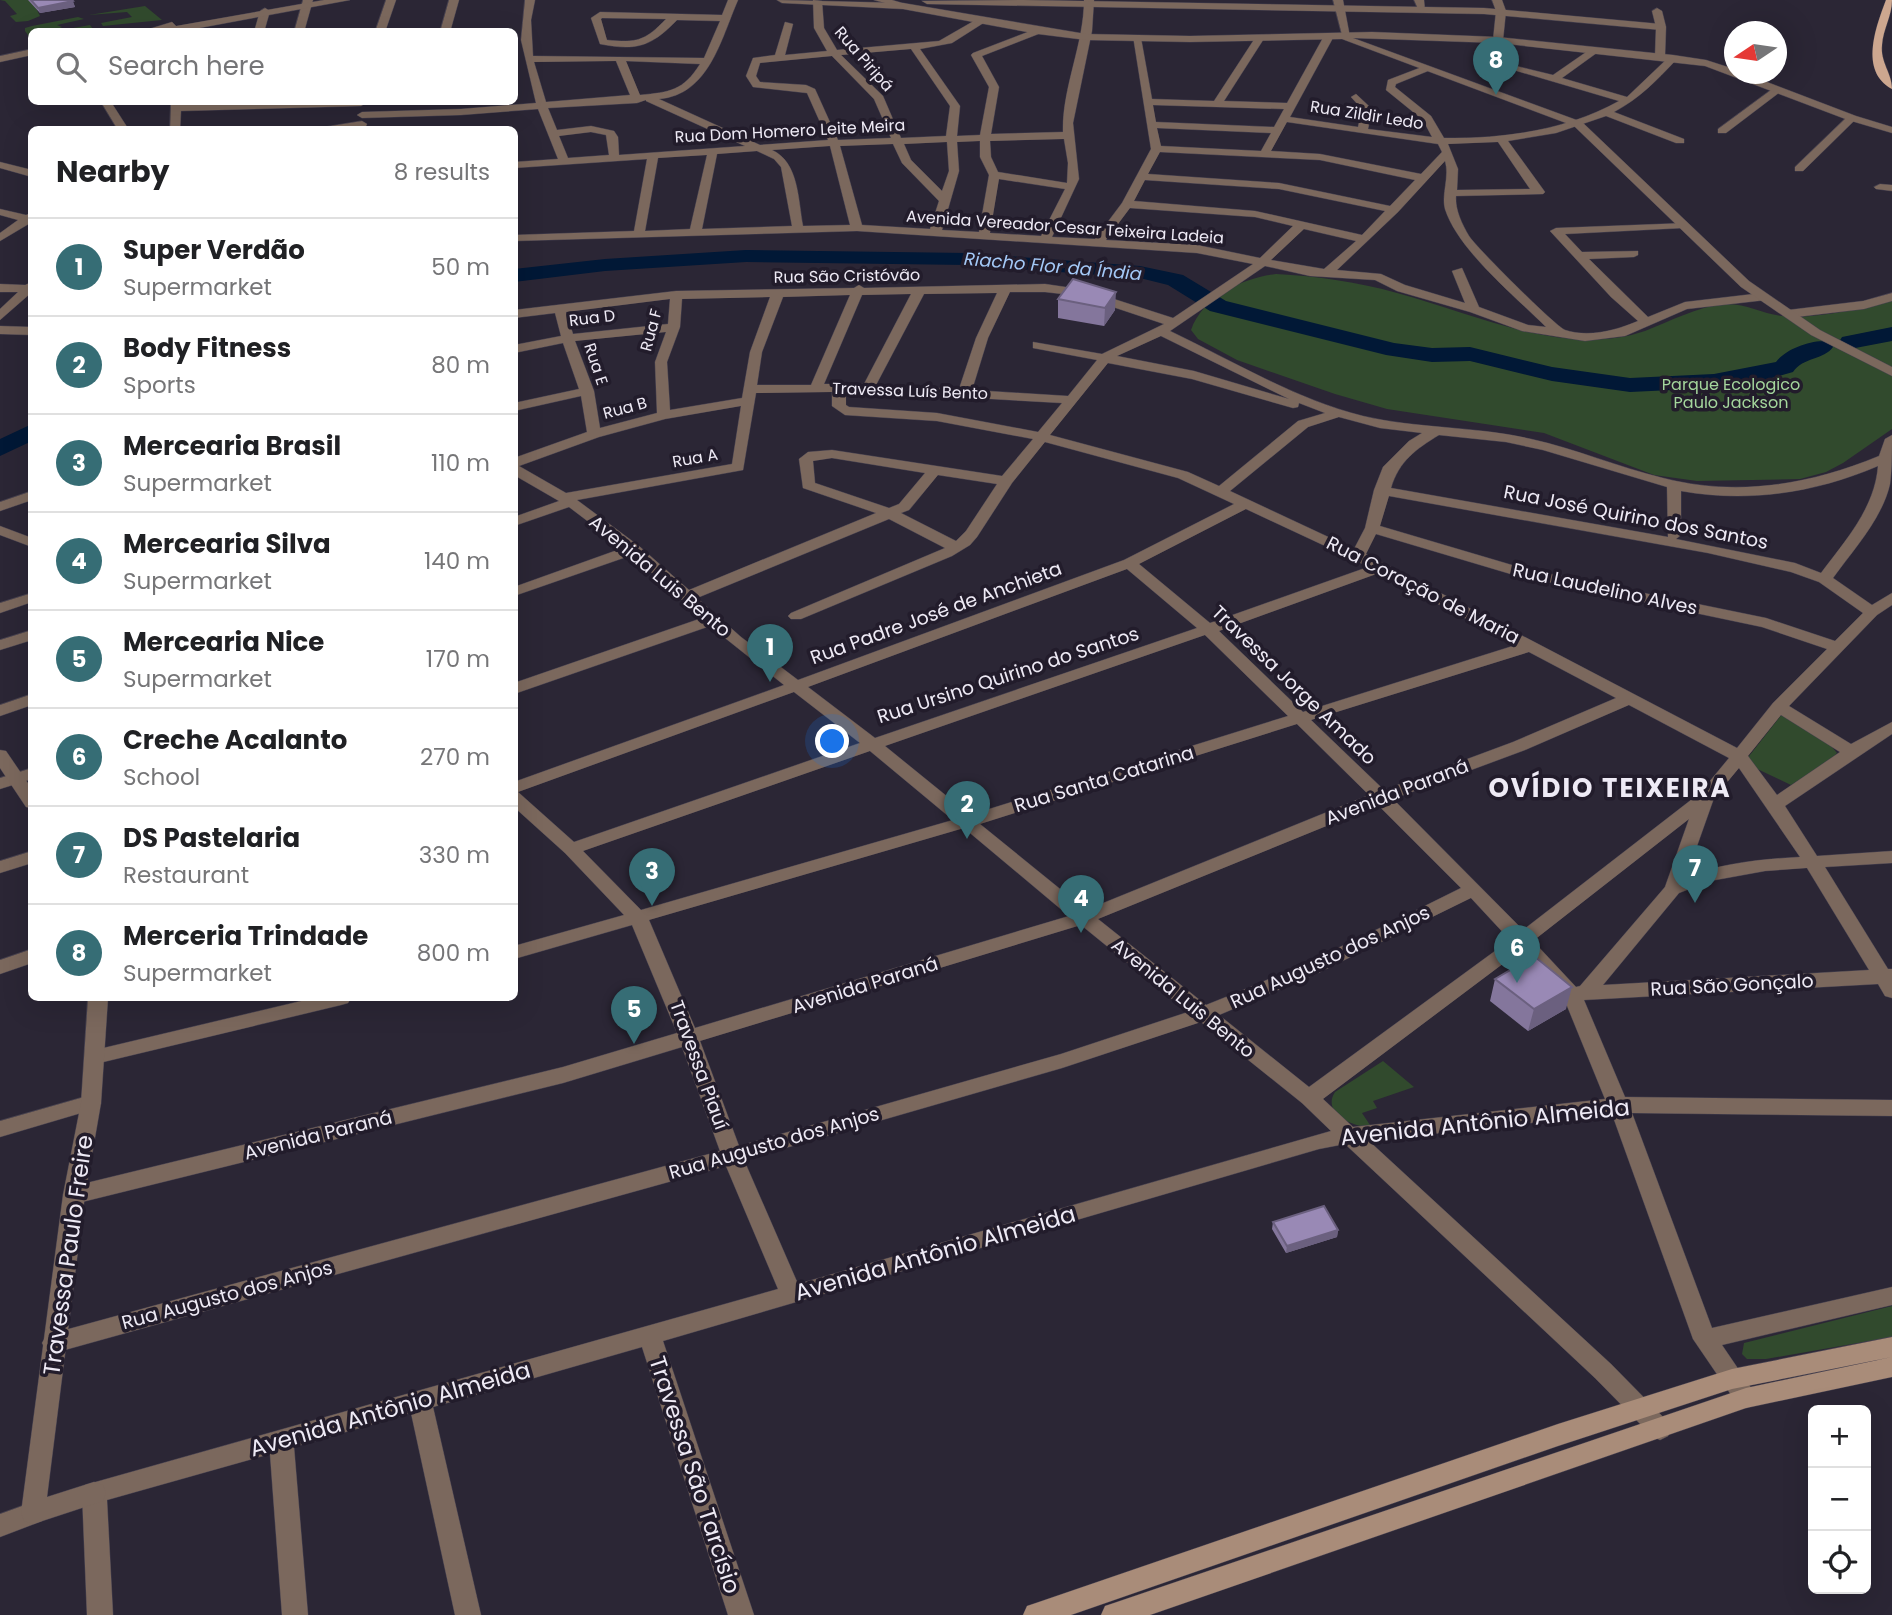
<!DOCTYPE html>
<html lang="en">
<head>
<meta charset="utf-8">
<style>
	:root { --surface:#fff; --page:#f2f2f2; --text:#202124; --muted:#757577; --line:#e0e0e0; --accent:#366d75 }
	body { margin:0; font-family:Poppins,sans-serif; background:var(--page); color:var(--text) }
	.controls { position:absolute; right:21px; bottom:21px; display:grid; overflow:hidden; border-radius:10px; box-shadow:0 7px 28px #0002 }
	.controls button { width:63px; height:63px; display:grid; place-items:center; padding:0; border:0; border-bottom:2px solid var(--line); background:var(--surface); color:var(--text); font:35px sans-serif }
	.compass { position:absolute; left:1724px; top:21px; width:63px; height:63px; border-radius:50%; background:var(--surface); box-shadow:0 7px 28px #0002; rotate:257deg }
	.you { position:absolute; left:833px; top:742px; width:24px; height:24px; margin:-18px; border:5px solid #fff; border-radius:50%; background:#1a73e8; box-shadow:0 0 0 10px #1a73e833 }
	.badge { display:grid; place-items:center; width:46px; height:46px; border-radius:50%; background:var(--accent); color:#fff; font-size:23px; font-weight:700 }
	.pin { position:absolute; translate:-50% -58px; filter:drop-shadow(0 2px 4px #0008) }
	.pin::after { content:''; position:absolute; top:37px; width:24px; height:21px; background:inherit; clip-path:polygon(0 0,100% 0,50% 100%) }
	.list { margin:0; padding:0; list-style:none }
	h2 { display:flex; justify-content:space-between; align-items:center; height:91px; margin:0; padding:0 28px; font-size:30px }
	h2 small { font-size:23px; font-weight:400; color:var(--muted) }
	.list li { display:grid; grid-template-columns:46px 1fr auto; gap:21px; align-items:center; box-sizing:border-box; height:98px; padding:0 28px; border-top:2px solid var(--line) }
	.list b { display:block; font-size:26px; white-space:nowrap }
	.list p { margin:0; font-size:23px; white-space:nowrap; color:var(--muted) }
	.list em { font-size:23px; font-style:normal; color:var(--muted) }
	.icon { flex:none; width:38px; height:38px; fill:none; stroke:currentColor; stroke-width:2; stroke-linecap:round; stroke-linejoin:round }
	.map { position:relative; flex:none; width:1892px; height:1615px; overflow:hidden }
	.search { position:absolute; background:var(--surface); box-shadow:0 7px 28px #0002; left:28px; top:28px; width:490px; height:77px; display:flex; align-items:center; gap:18px; box-sizing:border-box; padding:0 24px; border-radius:10px; color:var(--muted); font-size:26px }
	.panel { position:absolute; background:var(--surface); box-shadow:0 7px 28px #0002; left:28px; top:126px; width:490px; height:875px; border-radius:10px }
	.map>svg:first-child { display:block }
	.green { fill:#314a2d }
	.lines { fill:none; stroke-linecap:round; stroke-linejoin:round }
	.river { fill:#011836; fill-rule:evenodd }
	.minor-casing { stroke:#464150; stroke-width:1 }
	.tertiary-casing { stroke:#464150; stroke-width:1 }
	.secondary-casing { stroke:#464150; stroke-width:1 }
	.primary-casing { stroke:#464150; stroke-width:1 }
	.minor { fill:#7b685d; fill-rule:evenodd }
	.tertiary { fill:#7b685d; fill-rule:evenodd }
	.secondary { fill:#a98c79; fill-rule:evenodd }
	.primary { fill:#cda78f; fill-rule:evenodd }
	.wall { fill:#84769c }
	.shaded-wall { fill:#6b607f }
	.building { fill:#9989b5; stroke:#6b607f; stroke-width:2 }
	.labels { text-anchor:middle; dominant-baseline:central; stroke-width:7; stroke-linejoin:round; paint-order:stroke }
	.far-street-label { font-size:16px; fill:#eeeaf5; stroke:#221c2b }
	.far-park-label { font-size:16px; fill:#a4d69c; stroke:#221c2b }
	.far-water-label { font-size:18px; font-style:italic; fill:#a4c9f7; stroke:#221c2b }
	.street-label { font-size:19px; fill:#eeeaf5; stroke:#221c2b }
	.near-street-label { font-size:23px; fill:#eeeaf5; stroke:#221c2b }
	.district-label { font-size:26px; font-weight:bold; letter-spacing:2px; fill:#eeeaf5; stroke:#221c2b }
</style>
</head>
<body>
<div class="map">
<svg width="1892" height="1615" viewBox="0 0 1892 1615">
	<rect width="100%" height="100%" fill="#2b2635"/>
	<path class="green" d="M0,0h32l8,16 -12,5 -12,1 -6,-6 7,-2 -12,-13z
		M145,6l17,14 -59,6 -2,-3 31,-6 -5,-5 -38,3z
		M78,17l6,2 -27,6 5,2 -2,1 2,2 28,-5 3,4 -14,3h-47l-1,7 -6,-8v-3l7,-2z
		M1276,274c41,2 82,8 121,19 52,14 104,36 158,44 30,4 61,4 90,-6 26,-10 51,-24 80,-27 20,-1 38,10 57,12 37,3 74,-7 110,-16v129l-49,34 -17,9 -26,7 -103,2 -43,-6 -110,-42 -157,-24 -52,-15 -98,-34 -39,-21 -7,-9c12,-34 52,-52 85,-56z
		M1783,713l43,27 11,13 -7,8 -39,24 -40,-19 -5,-6z
		M1383,1061l31,26 -41,14 4,7 -15,5 10,15c-18,-1 -51,-14 -37,-36z
		M1892,1306v31l-126,22h-19l-5,-5 2,-11z"/>
	<g class="lines">
		<path class="river" d="M746,250l222,3 172,13 43,9 43,26 168,42 38,5 38,-1 82,20 78,11 84,-4 62,-12c9,-13 38,-24 54,-20l3,5c-9,13 -30,10 -40,25l-32,9 -47,7 -84,4 -78,-11 -82,-20 -38,1 -46,-7 -176,-44 -42,-26 -28,-7 -172,-13 -222,-3 -141,9 -91,11v-13l91,-10z
			M1892,327v14l-42,8 -8,-2 -3,-5 3,-5z
			M32,424v17l-32,15v-17z"/>
		<defs>
			<path id="minor" d="M303,0h10l-9,32h-10z
				M386,0h10l-11,32h-10z
				M449,0h10l-9,32h-10z
				M525,0h10l-4,20 2,36 171,2 16,-37 -43,-1c-26,27 -41,31 -77,24l-9,-26 9,-6 122,3 6,-15h10c-17,39 -29,95 -79,99l101,46 68,-5 -21,-47 -54,-6 -7,-11 7,-18 22,-3 10,-33 8,2 -8,31 42,-4 -13,-23 -1,-28 9,1 2,27 13,22 102,-9 40,-23h6v4l-33,21 -32,6 40,57 -3,30 23,-1 9,-48 -18,-32 2,-2 65,-25 5,3 -2,2 -59,23 17,31 -8,47 72,-2c-1,-45 21,-87 21,-132h10l-2,31 -19,92 6,56 -27,58 43,2 27,-36 29,-54 -18,-113 8,2 11,61 62,2 43,-66h6l2,2 -41,64 63,2 37,-67 8,-2 2,2 -44,81 68,10 4,-18 -11,-12 5,-3 16,15 -4,20 64,8 -9,-17 -37,-30 2,-10 34,-13h6v4l-32,13 -1,3 36,29 13,22c60,1 123,-8 175,-37l-119,-35v-4l53,13 39,-27h6v4l-36,26 65,19 43,-41h6v4c-20,21 -36,38 -62,52l70,27v4h-8l-70,-27 -50,17 -48,8 37,51 -2,2 -87,2c-1,14 6,28 13,40 7,11 87,91 96,94 24,8 52,0 73,-9l-27,-24 -61,-66 6,-3 131,-5v4l-4,1 -118,6 17,18 56,-1v4l-4,2 -45,2 59,58 37,-15 77,-9 6,4 -2,3 -79,9 -62,27 -40,5 -63,-10 -52,-19 -73,-21 -22,-11 -65,-4 -45,-10 -95,65c63,30 125,68 193,85 55,13 113,10 168,23 45,10 87,28 132,39 74,19 146,7 216,-22l6,-17 7,-4c0,16 0,34 -2,49 -8,35 -37,66 -57,94l39,27 20,-12v12l-15,10 -88,91 62,38 41,-22v12l-107,72 32,50 75,-5v12l-67,4 63,102h4v29l-7,-2 -7,-12 -294,16 41,97 267,3v16l-260,-3 80,215 180,-41v18l-170,40 36,53 -4,7 -8,3 -8,-3 -45,-66 -81,-225 -243,27 242,223 57,58 4,7 -4,7 -8,4 -8,-4 -57,-58 -250,-234 -26,5 -656,192 91,274h-26l-86,-268 -209,60 48,208h-26l-44,-202 -117,34 14,168h-26l-12,-161 -163,46 6,115h-26l-5,-122 3,-8 693,-196 -52,-123 -672,187 -8,-3 -4,-7 4,-7 8,-3 666,-182 -38,-104 -119,36 -489,121 -8,-3 -3,-6 3,-6 8,-3 489,-119 114,-34 -45,-108 -118,34v-13l110,-31 -59,-62 -51,-46v-25l270,-97 -74,-59 -196,68v-11l188,-65 -70,-63 -118,41v-9l109,-39 -54,-41 -55,19v-9l45,-16 -45,-26v-17l73,-26 -6,-36 -67,15v-8l65,-14 -16,-46 -49,10v-8l47,-9 -6,-23 -41,5v-8l162,-19 178,-3 5,-3 5,3 181,-4 41,6 87,28 80,-54 -56,-11 -340,-22 -343,10v-6l120,-4 13,-72 -133,9v-6l44,-3 -20,-50 -77,6 -99,3 -5,-3 5,-3 99,-3 75,-6 -15,-63zM601,19l1,-1 64,1c-21,22 -29,24 -59,21zM911,49l39,57 -4,30 -45,2 -18,-42 -42,-41zM832,56l42,43 17,39 -53,2 -23,-51 -9,-4 -46,-3 -4,-6 4,-13zM616,61l14,34 -84,7 -12,-40zM626,61l74,3c-17,27 -30,28 -60,31zM646,100v1l99,45 -126,9 -1,-18 -4,-6 -23,-5 -34,4 -9,-22 89,-5zM1153,105l131,4 -10,18 -118,-5zM1287,122l151,22 4,8 -21,22 -101,-20 -49,-3zM1157,128l114,5 -10,18 -100,-5zM591,132l15,3 3,20 -41,3 -9,-22zM1064,139l4,24 -1,20 -69,-11 -7,-15 -1,-16zM980,141v16l9,18 -10,57 -37,-2 17,-59 -2,-29zM947,142l2,29 -7,20 -31,-31 -7,-16zM1498,142l32,47 -73,1 1,-21 -10,-25zM893,144l9,19 37,38 -9,28 -68,-4 -22,-79zM830,146l20,79 -47,1c-5,-26 -4,-64 -31,-76zM757,151l17,8 7,8 11,59 -90,3 15,-75zM1160,152l160,8 95,20 -25,26 -111,-23 -131,-9zM707,155l-17,74 -45,2 13,-73zM1445,161c5,16 -4,33 0,48 13,41 70,87 101,118l-18,-2 -49,-18 -17,-39 -10,3 13,32 -60,-18 -24,-11 -44,-4 61,-58zM999,179l66,10 -24,47 -51,-3zM1145,180l134,9 106,22 -23,24 -107,-24 -121,-10zM1130,208l125,9 38,9 -33,32 -63,-13 -91,-5zM1304,229l52,12 -32,28 -53,-9zM1010,292h35l35,4 84,28 -62,30 -69,-12v6l64,12 -29,36 -96,-6 16,-52zM997,293l-21,45 -17,51 -83,-4 48,-91zM911,294l-47,90h-40l38,-89zM850,295l-39,90h-54l5,-33 21,-55zM770,297l-20,55 -8,46 -72,12 -3,-48 13,-35 2,-28zM670,299l-2,25 -95,10 -7,-22zM666,332l-11,30 2,51 -57,15 -6,-37 -19,-50zM1161,336l128,63 -95,-28 -77,-15zM1108,363l84,16 101,29 5,-1 1,-4 26,10 -27,8 -79,65 -31,-14 -138,-37zM832,392v14l13,9 92,6 96,18 -31,37 -170,-26 -24,2 -9,7 4,29 73,25 -187,77 -50,-44 -62,-46 166,-30 13,-77zM846,392h22l194,11 -24,29 -101,-19 -88,-6 -3,-2zM741,406l-9,58 -166,29 -47,-27 80,-29 66,-18zM1339,417l41,11 42,5 -13,8 -26,26 -9,23 -9,38 -11,21 -124,-58 78,-64zM1439,435l67,7 37,8 124,37 1,50 -277,-49c8,-27 25,-39 48,-53zM1045,442l133,36 56,26 -110,56 -326,120 -57,-43 -44,-39 192,-79 56,29 -154,65 -3,3 3,3h10l151,-63 18,-11 7,-8 35,-54zM832,458l93,15 -26,31 -10,4 -74,-25 -2,-22zM1878,466c-3,42 -33,75 -57,107l-26,-10 -119,-24 5,-4v-44c67,12 134,2 197,-25zM938,475l59,9 -31,47 -10,10 -55,-28 8,-3zM1389,496l319,57 83,19 28,10 44,31 -28,28 -69,-23 -244,-50 -142,-42zM1246,509l107,50 15,8 -158,56 -71,-59zM1376,534l138,41 248,52 65,22 -54,54 -36,45 -371,-194zM1127,569l70,59 -322,110 -67,-51zM1379,573l137,72 -213,67 -84,-81zM1205,635l83,81 -318,99 -85,-69zM1529,652l87,46 -103,44 -129,48 -73,-70zM794,692l66,51 -286,99 -56,-50zM1629,705l100,53 -29,35 -177,137 -130,-131 132,-49zM1781,715l59,37 -63,43 -29,-39zM1297,724l72,71 -283,115 -106,-86zM870,751l83,69 -312,90 -58,-59zM1739,768l61,89c-38,2 -78,6 -114,20l28,-79zM1378,805l83,83c-84,42 -168,83 -255,117l-108,-86zM1689,819l-24,68 -85,99 -4,1 -43,-46zM964,828l105,88 -374,112 -46,-108zM1807,868l62,102 -266,15 76,-92 31,-12 55,-10zM1471,898l39,42 -201,147 -90,-72 97,-41zM1081,925l107,87 -127,42 -322,92 -39,-105zM1520,951l43,45 42,103 -252,28 -30,-28zM1201,1022l101,81 29,28 -533,153 -54,-124 318,-92z
				M874,0h18l24,7 -5,3z
				M1333,0h10l7,37 -8,-2z
				M1414,0h10l1,11h-6z
				M1492,0h10l4,11 -3,29 -5,3 -5,-3 3,-29z
				M265,8l5,3 -6,21h-10l6,-21z
				M1657,8l5,3 4,16 -1,29 -5,3 -5,-3 1,-29 -4,-16z
				M1775,87l9,2 -58,44h-8v-4z
				M101,102h10l18,28h-11z
				M171,102h10v3l122,-3 63,1 -5,3 -180,5 -1,19h-10z
				M1848,116l9,2 -54,53h-8v-4z
				M362,121l5,3 -1,2 -60,4z
				M0,162l32,8v7l-32,-9z
				M1880,184l12,1v6l-16,-2 -2,-2z
				M0,209l26,6 6,-2v9l-32,19v-8l18,-13 -18,-5z
				M32,282v10l-32,28v-11l18,-17h-18v-8l25,1z
				M1892,293v8l-28,8 -76,9 -6,-4 6,-4 75,-9z
				M0,326l32,1v8l-32,-1z
				M32,491v9l-32,11v-9z
				M0,526l32,12v9l-32,-12z
				M32,593v9l-32,11v-10z
				M32,630v10l-32,10v-10z
				M32,694v11l-32,11v-11z
				M32,768v11l-32,10v-11z
				M32,851v12l-32,10v-12z
				M32,949v14l-32,11v-14z
				M314,998h37l-3,5 -7,2 -246,59 -7,-2 -3,-5 3,-5 7,-2z
				M91,1095l7,3 3,5 -3,5 -98,29v-16z
				M33,1502l9,3 3,8 -3,8 -42,16v-23z"/>
			<path id="tertiary" d="M324,0h26l-172,32h-39l33,-10 4,4z
				M777,0l126,3 183,31 104,2 182,-4 126,5 175,18 33,5 28,9v5h12l110,42 36,11v6l-44,-13 -143,-54 -207,-23 -145,-5 229,84 167,159 71,49 72,37v9l-81,-41 -70,-48 -167,-161 -232,-87 -152,3 -104,-2 -48,-6 -135,-25 -121,-6z
				M1024,0l460,8 177,16 5,3 -5,3 -177,-16 -557,-10 -5,-3z
				M32,49v6l-32,7v-6z
				M0,750l6,1 26,38v19l-6,-1 -26,-39z
				M88,998h20l-7,105 -16,92 -38,302 47,-15 9,3 3,8 -3,8 -70,23 -9,-3 -3,-8 42,-318 18,-92z"/>
			<path id="secondary" d="M1892,1337v20l-160,32 -174,57 -487,169h-48l4,-9 9,-3 522,-179 174,-55z
				M1892,1357v20l-146,31 -596,207h-49l4,-9 9,-3 632,-215z"/>
			<path id="primary" d="M1886,0h6c0,16 -9,29 -10,45 -2,17 10,28 10,44 -33,-18 -16,-62 -6,-89z"/>
		</defs>
		<use href="#minor" class="minor-casing"/>
		<use href="#tertiary" class="tertiary-casing"/>
		<use href="#secondary" class="secondary-casing"/>
		<use href="#primary" class="primary-casing"/>
		<use href="#minor" class="minor"/>
		<use href="#tertiary" class="tertiary"/>
		<use href="#secondary" class="secondary"/>
		<use href="#primary" class="primary"/>
	</g>
	<path class="wall" d="M28,0h44l3,7 -35,6z
		M1073,279l42,31 -11,16 -46,-8v-19z
		M1495,979l71,30 -38,22 -38,-30z
		M1273,1222l65,8 -1,7 -51,16 -14,-24z"/>
	<path class="shaded-wall" d="M73,1l2,6 -35,6 -2,-5z
		M1116,292l-1,18 -11,16 1,-18z
		M1572,987l-6,22 -38,22 6,-22z
		M1338,1230l-1,7 -51,16 1,-7z"/>
	<path class="building" d="M31,0h41l1,1 -35,7z
		M1073,279l43,13 -11,16 -47,-9z
		M1534,956l38,31 -38,22 -39,-30z
		M1324,1206l14,24 -51,16 -14,-24z"/>
	<g class="labels">
		<g class="far-street-label">
			<text transform="translate(864 59) rotate(49)">Rua Piripá</text>
			<text transform="translate(1367 115) rotate(9)">Rua Zildir Ledo</text>
			<text transform="translate(790 131) rotate(-3)">Rua Dom Homero Leite Meira</text>
			<text transform="translate(1065 227) rotate(4)">Avenida Vereador Cesar Teixeira Ladeia</text>
			<text transform="translate(847 276) rotate(-1)">Rua São Cristóvão</text>
			<text transform="translate(592 318) rotate(-7)">Rua D</text>
			<text transform="translate(651 330) rotate(-75)">Rua F</text>
			<text transform="translate(596 364) rotate(72)">Rua E</text>
			<text transform="translate(910 391) rotate(2)">Travessa Luís Bento</text>
			<text transform="translate(625 408) rotate(-15)">Rua B</text>
			<text transform="translate(695 458) rotate(-10)">Rua A</text>
		</g>
		<g class="far-park-label">
			<text x="1731" y="384">Parque Ecologico<tspan x="1731" dy="18">Paulo Jackson</tspan></text>
		</g>
		<g class="far-water-label">
			<text transform="translate(1053 266) rotate(5)">Riacho Flor da Índia</text>
		</g>
		<g class="street-label">
			<text transform="translate(1636 517) rotate(11)">Rua José Quirino dos Santos</text>
			<text transform="translate(660 576) rotate(40)">Avenida Luis Bento</text>
			<text transform="translate(1605 589) rotate(12)">Rua Laudelino Alves</text>
			<text transform="translate(1423 590) rotate(27)">Rua Coração de Maria</text>
			<text transform="translate(936 613) rotate(-20)">Rua Padre José de Anchieta</text>
			<text transform="translate(1008 675) rotate(-18)">Rua Ursino Quirino do Santos</text>
			<text transform="translate(1294 685) rotate(44)">Travessa Jorge Amado</text>
			<text transform="translate(1104 779) rotate(-17)">Rua Santa Catarina</text>
			<text transform="translate(1397 792) rotate(-21)">Avenida Paraná</text>
			<text transform="translate(1330 957) rotate(-25)">Rua Augusto dos Anjos</text>
			<text transform="translate(865 985) rotate(-17)">Avenida Paraná</text>
			<text transform="translate(1732 985) rotate(-3)">Rua São Gonçalo</text>
			<text transform="translate(1183 998) rotate(39)">Avenida Luis Bento</text>
			<text transform="translate(699 1065) rotate(70)">Travessa Piauí</text>
			<text transform="translate(318 1135) rotate(-14)">Avenida Paraná</text>
			<text transform="translate(774 1143) rotate(-16)">Rua Augusto dos Anjos</text>
			<text transform="translate(227 1295) rotate(-15)">Rua Augusto dos Anjos</text>
		</g>
		<g class="near-street-label">
			<text transform="translate(1485 1122) rotate(-6)">Avenida Antônio Almeida</text>
			<text transform="translate(935 1253) rotate(-16)">Avenida Antônio Almeida</text>
			<text transform="translate(68 1255) rotate(-82)">Travessa Paulo Freire</text>
			<text transform="translate(390 1409) rotate(-16)">Avenida Antônio Almeida</text>
			<text transform="translate(695 1475) rotate(72)">Travessa São Tarcísio</text>
		</g>
		<g class="district-label">
			<text x="1610" y="788">OVÍDIO TEIXEIRA</text>
		</g>
	</g>
</svg>
<div class="controls">
<button>+</button>
<button>−</button>
<button><svg class="icon" aria-label="locate" viewBox="0 0 24 24"><circle cx="12" cy="12" r="6"/><path d="M12 2v4M12 18v4M2 12h4M18 12h4"/></svg></button>
</div>
<svg class="compass" viewBox="-18 -18 36 36"><path d="M0-13l5 13h-10z" fill="#e53935"/><path d="M0 13l5-13h-10z" fill="#757577"/></svg>
<div class="you"></div>
<div class="pin badge" style="left:770px;top:682px">1</div>
<div class="pin badge" style="left:967px;top:839px">2</div>
<div class="pin badge" style="left:652px;top:906px">3</div>
<div class="pin badge" style="left:1081px;top:933px">4</div>
<div class="pin badge" style="left:634px;top:1044px">5</div>
<div class="pin badge" style="left:1517px;top:983px">6</div>
<div class="pin badge" style="left:1695px;top:903px">7</div>
<div class="pin badge" style="left:1496px;top:95px">8</div>
<div class="search"><svg class="icon" aria-label="search" viewBox="0 0 24 24"><circle cx="10" cy="10" r="6"/><path d="M15 15l6 6"/></svg>Search here</div>
<section class="panel">
<h2>Nearby<small>8 results</small></h2>
<ul class="list">
<li><span class="badge">1</span><div><b>Super Verdão</b><p>Supermarket</p></div><em>50 m</em></li>
<li><span class="badge">2</span><div><b>Body Fitness</b><p>Sports</p></div><em>80 m</em></li>
<li><span class="badge">3</span><div><b>Mercearia Brasil</b><p>Supermarket</p></div><em>110 m</em></li>
<li><span class="badge">4</span><div><b>Mercearia Silva</b><p>Supermarket</p></div><em>140 m</em></li>
<li><span class="badge">5</span><div><b>Mercearia Nice</b><p>Supermarket</p></div><em>170 m</em></li>
<li><span class="badge">6</span><div><b>Creche Acalanto</b><p>School</p></div><em>270 m</em></li>
<li><span class="badge">7</span><div><b>DS Pastelaria</b><p>Restaurant</p></div><em>330 m</em></li>
<li><span class="badge">8</span><div><b>Merceria Trindade</b><p>Supermarket</p></div><em>800 m</em></li>
</ul>
</section>
</div>
</body>
</html>
